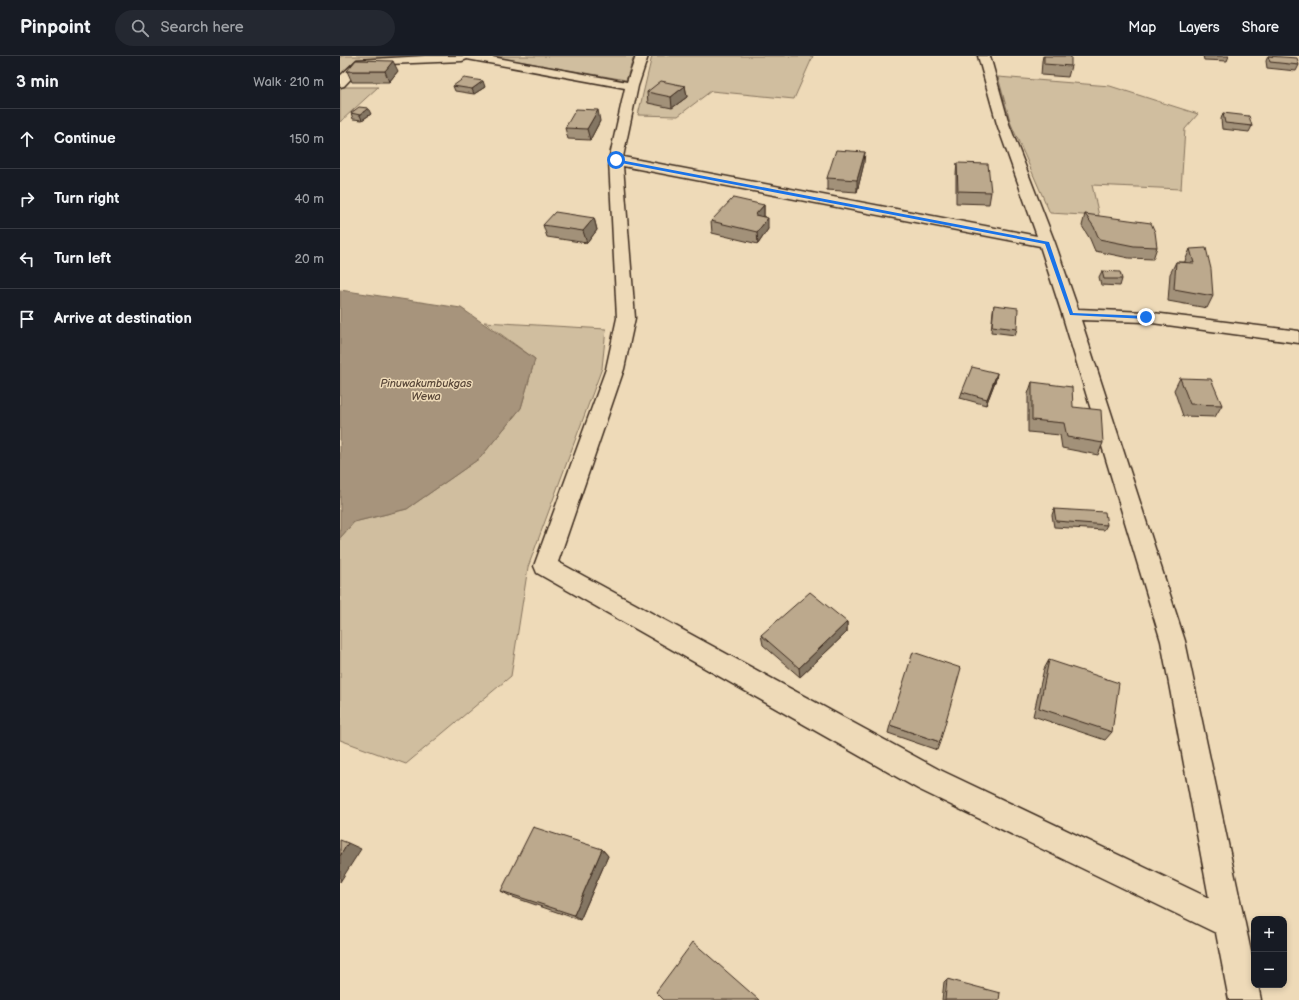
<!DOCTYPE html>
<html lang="en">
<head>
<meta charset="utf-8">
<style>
	:root { --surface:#171b24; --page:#242831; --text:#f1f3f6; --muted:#9ea1a6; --line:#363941 }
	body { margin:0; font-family:"Balsamiq Sans",sans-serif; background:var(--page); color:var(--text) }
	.controls { position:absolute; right:12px; bottom:12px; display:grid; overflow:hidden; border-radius:8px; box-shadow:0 2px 6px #0003 }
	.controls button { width:36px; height:36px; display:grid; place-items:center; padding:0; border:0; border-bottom:1px solid var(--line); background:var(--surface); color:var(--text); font:20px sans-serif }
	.stop { position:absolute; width:12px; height:12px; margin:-9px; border:3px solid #1a73e8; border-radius:50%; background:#fff }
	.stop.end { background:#1a73e8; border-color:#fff; box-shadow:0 1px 4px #0008 }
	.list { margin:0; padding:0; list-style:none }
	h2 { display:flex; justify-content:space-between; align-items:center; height:52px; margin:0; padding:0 16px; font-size:17px }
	h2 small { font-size:13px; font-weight:400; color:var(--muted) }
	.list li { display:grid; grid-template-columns:26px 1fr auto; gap:12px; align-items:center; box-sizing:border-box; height:60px; padding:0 16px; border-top:1px solid var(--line) }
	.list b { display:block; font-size:15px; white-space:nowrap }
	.list em { font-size:13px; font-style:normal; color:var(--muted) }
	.icon { flex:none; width:22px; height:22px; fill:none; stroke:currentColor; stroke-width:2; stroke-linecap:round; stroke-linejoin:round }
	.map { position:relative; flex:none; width:959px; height:944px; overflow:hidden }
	header { display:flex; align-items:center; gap:24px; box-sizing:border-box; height:56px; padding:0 20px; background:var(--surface); border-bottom:1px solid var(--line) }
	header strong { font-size:19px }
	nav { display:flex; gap:22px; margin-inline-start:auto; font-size:14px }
	.search { width:280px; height:36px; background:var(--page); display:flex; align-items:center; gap:10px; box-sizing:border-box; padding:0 14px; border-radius:22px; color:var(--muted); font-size:15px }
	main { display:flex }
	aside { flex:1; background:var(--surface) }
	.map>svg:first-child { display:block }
	.green { fill:#d0be9f; stroke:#86745e }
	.water { fill:#a7947c; stroke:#7c6a56 }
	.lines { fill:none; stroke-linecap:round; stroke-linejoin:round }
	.minor-casing { stroke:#3b2a1e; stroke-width:3 }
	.minor { fill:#eedab8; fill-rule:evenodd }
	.wall { fill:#a29179; stroke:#3b2a1e }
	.shaded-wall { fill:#847663; stroke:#3b2a1e }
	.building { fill:#bca98d; stroke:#3b2a1e }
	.route { fill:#1a73e8 }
	.labels { text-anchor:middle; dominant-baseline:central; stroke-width:3; stroke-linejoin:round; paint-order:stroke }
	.water-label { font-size:11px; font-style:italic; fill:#564436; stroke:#eedab8 }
</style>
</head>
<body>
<header>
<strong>Pinpoint</strong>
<div class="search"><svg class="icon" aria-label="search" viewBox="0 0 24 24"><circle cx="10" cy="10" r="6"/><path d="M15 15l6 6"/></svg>Search here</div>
<nav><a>Map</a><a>Layers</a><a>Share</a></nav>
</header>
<main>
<aside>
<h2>3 min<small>Walk · 210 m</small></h2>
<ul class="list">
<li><svg class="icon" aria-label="ahead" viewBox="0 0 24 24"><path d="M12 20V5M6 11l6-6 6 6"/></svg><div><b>Continue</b></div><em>150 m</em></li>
<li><svg class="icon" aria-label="right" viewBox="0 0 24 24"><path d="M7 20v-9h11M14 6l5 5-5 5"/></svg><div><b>Turn right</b></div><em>40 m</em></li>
<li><svg class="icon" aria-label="left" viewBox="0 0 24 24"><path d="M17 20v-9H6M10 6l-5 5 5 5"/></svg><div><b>Turn left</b></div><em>20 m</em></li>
<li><svg class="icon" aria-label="arrive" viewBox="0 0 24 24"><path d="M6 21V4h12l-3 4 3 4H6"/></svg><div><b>Arrive at destination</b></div></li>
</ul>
</aside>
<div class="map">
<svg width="959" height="944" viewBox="0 0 959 944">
	<rect width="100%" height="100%" fill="#eedab8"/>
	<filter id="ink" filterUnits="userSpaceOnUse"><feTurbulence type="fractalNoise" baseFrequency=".025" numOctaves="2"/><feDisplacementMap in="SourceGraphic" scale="8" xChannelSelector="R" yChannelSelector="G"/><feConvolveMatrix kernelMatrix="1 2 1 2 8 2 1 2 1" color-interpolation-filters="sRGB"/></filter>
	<g filter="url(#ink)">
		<path class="green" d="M0,0h117l-101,3 -16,16z
			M149,0h145l-8,24z
			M312,0h161l-19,43 -83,-8 -33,25 -40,-1z
			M658,21l112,9 88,28 -13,15 -4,60 -89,-4 7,31 -49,-3 -39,-89z
			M3,31h35l-38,35v-33z
			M144,266l122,7 -4,39 -74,199 -17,109 -105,88 -66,-24v-202l14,-16 53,-13 73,-51 41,-50 14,-49z"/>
		<path class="water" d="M0,234l121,18 74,51 -14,49 -41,50 -73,51 -53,13 -14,16z"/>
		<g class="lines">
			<defs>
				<path id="minor" d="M85,0h62l140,26 9,-26h12l-10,30 -15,71 414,79 -40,-112 -19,-68h12l19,68 46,119 23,66 67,3 154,19v12l-154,-21 -64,-2 104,321 69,325v19h4l3,15h-32l-13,-67 -298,-144 -381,-216 -3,-7 72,-197 11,-51 -8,-158 16,-72 -158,-29 -5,2 -98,4 -20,21 -4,1v-11l17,-16zM283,110l417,80 22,68 99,327 48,257 -271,-129 -380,-207 66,-193 11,-51z"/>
			</defs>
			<use href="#minor" class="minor-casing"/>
			<use href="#minor" class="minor"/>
		</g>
		<path class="wall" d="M703,0l28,10 -3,11 -27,-2 1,-14z
			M863,0h26l-2,5 -23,-1z
			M928,0h5l26,9 -3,6 -29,-3 -1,-7z
			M7,15h51l-9,11h-37z
			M113,30l32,1 -11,7 -19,-3z
			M345,30l2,11 -15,11 -24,-5 -1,-11z
			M11,57l20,1 -9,6 -9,-1z
			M883,57l29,13 -3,6 -27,-3 -1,-10z
			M260,65l-10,19 -22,-1 -3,-11z
			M524,107l-7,29 -30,-2v-12z
			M617,107l34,29 -2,12 -33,-1v-29z
			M424,149v12l4,12 -10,15 -46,-11 -1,-12z
			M745,158l72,33 -4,12 -24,-1 -34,-7 -5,-12 -8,-13z
			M254,162l3,12 -10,13 -40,-6 -4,-12z
			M850,193l23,47 -6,12 -39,-7 2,-27 6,-12h9v-1z
			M762,215l20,8 -2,7 -19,-1 -2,-8z
			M654,249l23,24 -2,6 -24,-3 2,-21z
			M657,317l-1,6 -10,26 -26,-7 2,-6z
			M840,322l42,27 -7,12 -32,-1 -9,-26z
			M692,326l41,25 30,36 -5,12 -36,-7 -2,-13 -32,-3v-38z
			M714,453l53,16 -3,5 -50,-3 -2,-12z
			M507,566v10l-47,45 -37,-32 -2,-10z
			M709,604l63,72 -7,8 -72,-24 11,-47z
			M550,669l50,17 -3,8 -49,-17z
			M262,793l6,7 -28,64 -70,-24 -9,-5z
			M607,923l52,21h-57l2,-18z"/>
		<path class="shaded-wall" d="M53,5l5,10 -9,11 -4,-11z
			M143,25l2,6 -11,7 -2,-5z
			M345,30l2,11 -15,11 -1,-11z
			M28,52l3,6 -9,6 -2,-5z
			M258,54l2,11 -10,19 -3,-11z
			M525,96l-1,11 -7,29v-12z
			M424,149v12l-9,-2z
			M254,162l3,12 -10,13 -4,-12z
			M428,162v11l-10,15 -1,-12z
			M657,317l-1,6 -10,26 1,-6z
			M507,566v10l-47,45 -1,-9z
			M8,787l13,6 -21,33v-26z
			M262,793l6,7 -28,64 -6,-5z"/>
		<path class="building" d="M704,0h27v10l-27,-2z
			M928,0l29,2 2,7 -29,-3z
			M16,4l37,1 -8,10h-38z
			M124,22l19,3 -11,8 -19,-3z
			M321,25l24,5 -14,11 -24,-5z
			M19,51l9,1 -8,7 -9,-2z
			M236,53l22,1 -11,19 -22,-1z
			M883,57l26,3 3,10 -27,-3z
			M496,94l29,2 -8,28 -30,-2z
			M617,107l31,1 3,28 -33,-1z
			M393,142l31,7 -9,10 13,3 -11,14 -46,-11z
			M215,156l39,6 -11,13 -40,-6z
			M745,158l66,9 4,9 2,15 -23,-1 -35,-7 -5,-12z
			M866,192l5,21 2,27 -39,-7 2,-27 18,1 -4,-14z
			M762,215l18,1 2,7h-18z
			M654,249l24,3 -1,21 -25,-3z
			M632,311l25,6 -10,26 -25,-7z
			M840,322l31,1 11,26 -32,-1z
			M692,326l40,5 1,20 28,3 2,33 -36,-6 -3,-14 -32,-3z
			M714,453l51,3 2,13 -51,-4z
			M470,536l37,30 -48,46 -38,-33z
			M573,596l48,16 -21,74 -50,-17z
			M709,604l70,23 -7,49 -73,-24z
			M193,771l69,22 -28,66 -73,-24z
			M0,784l8,3 -8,13z
			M353,886l66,58h-95l-8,-8z
			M607,923l53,14 -1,7h-54z"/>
	</g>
	<path class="route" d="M275,103l434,83 24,71 73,3 2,1 -2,2 -76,-4 -25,-71 -429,-82z"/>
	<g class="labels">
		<g class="water-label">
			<text x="86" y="327">Pinuwakumbukgas<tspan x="86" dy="13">Wewa</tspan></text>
		</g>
	</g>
</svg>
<div class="controls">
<button>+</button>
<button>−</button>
</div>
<div class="stop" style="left:276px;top:104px"></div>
<div class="stop end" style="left:806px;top:261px"></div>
</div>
</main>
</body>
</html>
